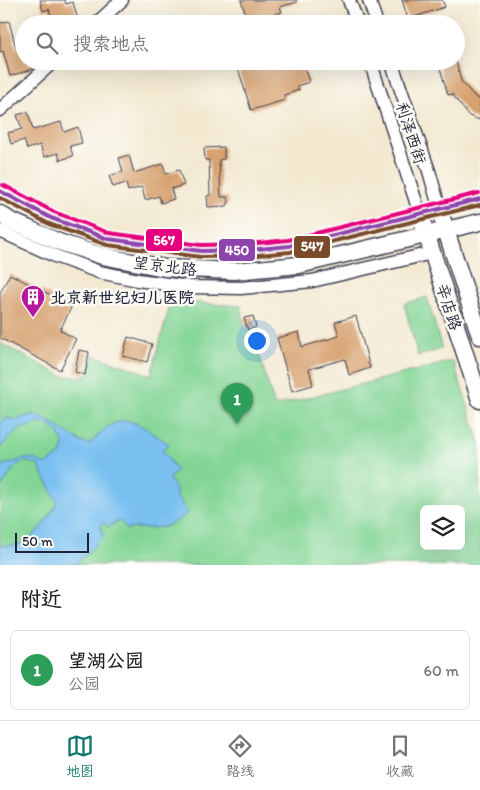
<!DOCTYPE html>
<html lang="zh">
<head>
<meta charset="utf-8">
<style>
	:root { --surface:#fff; --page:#f2f2f2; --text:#202124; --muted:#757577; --line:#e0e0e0; --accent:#0f766e }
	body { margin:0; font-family:Itim,"LXGW WenKai TC",sans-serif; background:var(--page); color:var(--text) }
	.controls { position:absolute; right:15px; bottom:15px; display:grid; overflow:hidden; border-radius:8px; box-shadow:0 5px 20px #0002 }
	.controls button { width:45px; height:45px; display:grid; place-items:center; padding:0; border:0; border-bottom:1px solid var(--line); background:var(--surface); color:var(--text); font:25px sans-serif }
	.scale { position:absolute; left:15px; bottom:12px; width:74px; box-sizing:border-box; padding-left:5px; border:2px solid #22223b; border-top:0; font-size:14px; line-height:18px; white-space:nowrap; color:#22223b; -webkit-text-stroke:4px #fdfcf7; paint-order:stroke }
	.you { position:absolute; left:256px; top:340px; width:18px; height:18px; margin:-12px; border:4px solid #fff; border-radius:50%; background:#1a73e8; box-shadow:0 0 0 8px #1a73e833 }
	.badge { display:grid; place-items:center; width:32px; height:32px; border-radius:50%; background:var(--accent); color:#fff; font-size:16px; font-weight:700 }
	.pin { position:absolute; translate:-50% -41px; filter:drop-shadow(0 1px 2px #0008) }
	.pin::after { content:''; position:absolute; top:26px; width:18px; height:15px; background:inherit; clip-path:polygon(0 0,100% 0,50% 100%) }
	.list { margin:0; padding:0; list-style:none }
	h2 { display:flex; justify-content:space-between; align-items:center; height:65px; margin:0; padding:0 20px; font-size:21px }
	h2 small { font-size:16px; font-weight:400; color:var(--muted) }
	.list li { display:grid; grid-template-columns:32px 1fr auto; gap:15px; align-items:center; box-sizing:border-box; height:80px; margin:0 10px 10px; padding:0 10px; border:1px solid var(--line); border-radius:8px }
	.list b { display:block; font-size:19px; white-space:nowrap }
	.list p { margin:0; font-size:16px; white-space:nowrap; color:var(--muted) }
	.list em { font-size:16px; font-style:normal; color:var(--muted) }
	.icon { flex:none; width:28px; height:28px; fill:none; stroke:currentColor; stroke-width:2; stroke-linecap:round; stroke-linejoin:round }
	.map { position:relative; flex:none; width:480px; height:565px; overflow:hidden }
	.search { position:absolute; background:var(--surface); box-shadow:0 5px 20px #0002; left:15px; right:15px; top:15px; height:55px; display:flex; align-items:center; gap:12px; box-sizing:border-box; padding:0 18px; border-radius:28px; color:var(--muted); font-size:19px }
	.sheet { height:155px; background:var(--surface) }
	nav { display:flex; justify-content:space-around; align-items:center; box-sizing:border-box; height:70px; border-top:1px solid var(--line); background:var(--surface); font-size:14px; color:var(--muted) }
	nav a { display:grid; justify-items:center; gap:2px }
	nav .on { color:var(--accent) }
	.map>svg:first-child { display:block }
	.green { fill:#83d596; stroke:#527c68; fill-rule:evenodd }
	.water { fill:#79c0f1; stroke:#4e7196 }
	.building { fill:#d39964 }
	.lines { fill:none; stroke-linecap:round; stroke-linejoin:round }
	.minor-casing { stroke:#414052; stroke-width:15 }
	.major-casing { stroke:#414052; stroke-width:19 }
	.minor { stroke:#fff; stroke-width:12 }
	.major { stroke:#fff; stroke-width:16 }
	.bus-1-casing { stroke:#fdfcf7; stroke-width:8 }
	.bus-2-casing { stroke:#fdfcf7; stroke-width:8 }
	.bus-3-casing { stroke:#fdfcf7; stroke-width:8 }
	.bus-1 { stroke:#8e44ad; stroke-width:4 }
	.bus-2 { stroke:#7a4b2a; stroke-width:4 }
	.bus-3 { stroke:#e5007d; stroke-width:4 }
	.labels { text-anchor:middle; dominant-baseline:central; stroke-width:5; stroke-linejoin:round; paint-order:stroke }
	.street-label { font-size:16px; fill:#22223b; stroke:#fdfcf7 }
	.poi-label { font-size:16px; font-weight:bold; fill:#22223b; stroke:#fdfcf7; text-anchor:start }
	.line-badge { stroke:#fdfcf7; stroke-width:2 }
	.badge-label { font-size:14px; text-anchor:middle; font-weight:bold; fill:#fff }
</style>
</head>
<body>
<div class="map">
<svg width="480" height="565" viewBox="0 0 480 565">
	<rect width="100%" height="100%" fill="#fdfcf7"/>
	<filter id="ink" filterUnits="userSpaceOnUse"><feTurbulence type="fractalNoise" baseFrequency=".02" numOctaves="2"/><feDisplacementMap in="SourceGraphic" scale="10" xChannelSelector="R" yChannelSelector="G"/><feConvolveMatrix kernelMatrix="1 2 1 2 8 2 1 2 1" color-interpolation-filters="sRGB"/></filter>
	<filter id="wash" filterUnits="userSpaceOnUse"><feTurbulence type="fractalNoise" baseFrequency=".0096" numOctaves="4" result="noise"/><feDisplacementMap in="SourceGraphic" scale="20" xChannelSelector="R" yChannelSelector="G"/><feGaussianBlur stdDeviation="1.12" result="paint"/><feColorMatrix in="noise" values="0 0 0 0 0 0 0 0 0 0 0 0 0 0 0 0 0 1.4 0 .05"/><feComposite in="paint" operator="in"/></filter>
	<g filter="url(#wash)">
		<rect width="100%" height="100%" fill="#f3e9d1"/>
		<path class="green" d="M427,297l15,52 -24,7 -14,-52z
			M171,301l70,5 4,24 6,-1 24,77 178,-45 27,82v122h-480v-222l62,33 25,1 6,-22 58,20zM424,509h37v37h-37z"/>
		<path class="water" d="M33,414l21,10 27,18 9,2c34,-38 43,-23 79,0l-7,6 15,21 -8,7 8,13 -2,3 13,19c-7,5 -16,12 -25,14 -11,2 -24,0 -37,2l-6,-9 -12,7 -4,-5 -4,4 4,10 -29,29h-75v-20c9,1 20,1 28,-5 10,-8 25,-26 29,-39l-19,-36c-24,-11 -25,9 -38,23v-23c11,0 23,-9 34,-6 3,1 8,5 11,6l16,-11 3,-8 -5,-13 -8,-7 -12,-3 -22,7 -17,18v-25l7,-5 8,2z"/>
		<g id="blocks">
			<path class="building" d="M40,0h25l1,4 7,-2 6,22h-26l-4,-15 -6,2z
				M241,0h55l1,2 -17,5 2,5 -34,10z
				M402,0h40l3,7 -37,12z
				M9,21l7,27 8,-2v15h7l2,8 -23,7 -7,-25 -3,1v-29z
				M248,61h54l7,21 -12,4 2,4 -15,5 1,5 -34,10 -14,-45z
				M438,61h18l5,20 14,16 5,2v21l-11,-4 -17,-22 -4,1z
				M28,112l5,18 28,-8 3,10 14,-5 4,16 -12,3 3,10 -13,4 -2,-7 -14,4 -4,-12 -13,4 -3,-9 -13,4 -3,-11 14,-4 -5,-14z
				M224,147v12l-5,1 2,37h6l2,4 -2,5 -19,1 -1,-11 3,-1 -1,-35h-4l-1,-12z
				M129,155l5,18 29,-9 3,10 13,-4 5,15 -13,4 3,10 -13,4 -2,-7 -14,4 -3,-13 -14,4 -2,-8 -13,4 -4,-11 14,-4 -4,-14z
				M10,274l62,32 -12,24 16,9 -16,31 -60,-32v-45z
				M253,316l3,11 -8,3 -4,-12z
				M356,316l14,52 -21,7 -4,-16 -36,10 4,16 -21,6 -15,-53 22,-6 3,15 37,-11 -4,-14z
				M128,337l24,7 -5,18 -24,-6z
				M79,350l10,2 -4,23 -10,-3z"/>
		</g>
	</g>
	<g filter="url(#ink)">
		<use href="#blocks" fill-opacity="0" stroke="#414052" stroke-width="1"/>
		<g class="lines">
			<defs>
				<path id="minor" d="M349,0l9,24
					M369,0l8,24
					M96,24l26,-24
					M370,61l50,153
					M391,61l38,110 11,39
					M0,110l54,-49
					M0,231l55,25 44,16 39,8 51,7 52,1 71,-7 120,-28"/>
				<path id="major" d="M0,191l51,27 57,21 93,12 47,-1 41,-4 191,-47
					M0,214l9,6 50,22 43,14 63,12 69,3 65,-6 181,-43
					M443,221l37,115
					M423,224l57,176"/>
			</defs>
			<use href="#minor" class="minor-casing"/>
			<use href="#major" class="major-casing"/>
			<use href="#minor" class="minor"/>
			<use href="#major" class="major"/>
			<defs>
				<path id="bus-1" d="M0,191l51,27 57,21 93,12 47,-1 41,-4 191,-47"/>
				<path id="bus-2" d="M0,198l49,26 58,21 94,12 47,-1 42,-4 190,-47"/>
				<path id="bus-3" d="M3,185l51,27 55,21 92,12 47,-1 40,-4 191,-47"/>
			</defs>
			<use href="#bus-1" class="bus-1-casing"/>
			<use href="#bus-2" class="bus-2-casing"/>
			<use href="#bus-3" class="bus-3-casing"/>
			<use href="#bus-1" class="bus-1"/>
			<use href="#bus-2" class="bus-2"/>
			<use href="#bus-3" class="bus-3"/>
		</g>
	</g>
	<defs>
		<symbol id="building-pin" viewBox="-11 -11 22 30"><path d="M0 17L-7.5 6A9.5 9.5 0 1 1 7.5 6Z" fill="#b5179e" stroke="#fdfcf7"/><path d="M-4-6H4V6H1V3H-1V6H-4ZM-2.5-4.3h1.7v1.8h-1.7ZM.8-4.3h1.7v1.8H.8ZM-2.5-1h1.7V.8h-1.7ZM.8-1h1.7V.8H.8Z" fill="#fff"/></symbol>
	</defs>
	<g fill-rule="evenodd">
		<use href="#building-pin" x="19" y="283" width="28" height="38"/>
	</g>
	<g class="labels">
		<g class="street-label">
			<text transform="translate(411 133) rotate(72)">利泽西街</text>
			<text transform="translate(165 266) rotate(7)">望京北路</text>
			<text transform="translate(449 307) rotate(72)">辛店路</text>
		</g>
		<g class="poi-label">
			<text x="50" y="297">北京新世纪妇儿医院</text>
		</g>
	</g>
	<g class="line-badge">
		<rect x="145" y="228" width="38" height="24" rx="5" fill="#e5007d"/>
		<rect x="293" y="235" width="38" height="24" rx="5" fill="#7a4b2a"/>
		<rect x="218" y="238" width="38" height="24" rx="5" fill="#8e44ad"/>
	</g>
	<g class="badge-label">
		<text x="164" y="245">567</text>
		<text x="312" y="251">547</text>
		<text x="237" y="255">450</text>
	</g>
</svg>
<div class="controls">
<button><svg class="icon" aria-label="layers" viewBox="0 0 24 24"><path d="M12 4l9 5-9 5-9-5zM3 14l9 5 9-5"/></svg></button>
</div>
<div class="scale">50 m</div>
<div class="you"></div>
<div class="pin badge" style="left:237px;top:424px;background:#2e9e5b">1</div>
<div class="search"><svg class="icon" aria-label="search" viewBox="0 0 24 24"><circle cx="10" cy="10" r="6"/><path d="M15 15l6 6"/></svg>搜索地点</div>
</div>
<section class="sheet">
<h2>附近<small></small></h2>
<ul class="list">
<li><span class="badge" style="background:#2e9e5b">1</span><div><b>望湖公园</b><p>公园</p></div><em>60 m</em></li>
</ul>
</section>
<nav>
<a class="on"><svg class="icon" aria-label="map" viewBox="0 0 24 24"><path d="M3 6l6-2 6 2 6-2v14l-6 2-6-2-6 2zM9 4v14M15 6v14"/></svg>地图</a>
<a><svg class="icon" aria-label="directions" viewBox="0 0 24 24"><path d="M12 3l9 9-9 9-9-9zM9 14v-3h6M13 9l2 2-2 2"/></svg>路线</a>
<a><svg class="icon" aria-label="saved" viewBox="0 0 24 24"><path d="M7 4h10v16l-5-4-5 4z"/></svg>收藏</a>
</nav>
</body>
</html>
